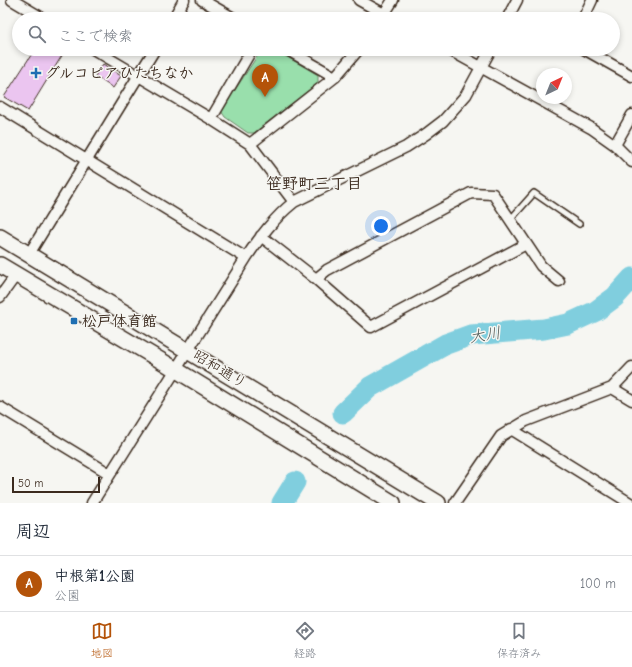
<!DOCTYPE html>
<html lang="ja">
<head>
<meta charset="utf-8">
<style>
	:root { --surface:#fff; --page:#f2f2f3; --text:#1f2937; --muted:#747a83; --line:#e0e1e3; --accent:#b45309 }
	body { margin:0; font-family:"Comic Neue","Klee One",sans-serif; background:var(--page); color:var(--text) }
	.compass { position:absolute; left:536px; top:68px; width:36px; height:36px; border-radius:50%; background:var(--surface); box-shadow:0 2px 6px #0003; rotate:43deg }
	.scale { position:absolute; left:12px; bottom:10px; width:88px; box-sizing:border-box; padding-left:4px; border:2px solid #3b2a1e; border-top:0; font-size:11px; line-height:14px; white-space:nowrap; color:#3b2a1e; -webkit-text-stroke:3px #f6f6f2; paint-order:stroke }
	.you { position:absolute; left:381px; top:226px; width:14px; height:14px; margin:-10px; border:3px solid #fff; border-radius:50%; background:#1a73e8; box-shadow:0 0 0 6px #1a73e833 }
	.badge { display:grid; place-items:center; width:26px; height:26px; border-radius:50%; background:var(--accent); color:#fff; font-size:13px; font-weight:700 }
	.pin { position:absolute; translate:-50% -33px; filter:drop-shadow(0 1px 2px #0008) }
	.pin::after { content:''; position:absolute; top:21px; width:14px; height:12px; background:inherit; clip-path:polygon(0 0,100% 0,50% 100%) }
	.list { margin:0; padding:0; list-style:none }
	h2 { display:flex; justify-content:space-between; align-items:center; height:52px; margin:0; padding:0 16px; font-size:17px }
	h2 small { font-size:13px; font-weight:400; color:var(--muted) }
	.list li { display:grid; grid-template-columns:26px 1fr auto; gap:12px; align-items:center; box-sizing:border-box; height:56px; padding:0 16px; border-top:1px solid var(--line) }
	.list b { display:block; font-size:15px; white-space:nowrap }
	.list p { margin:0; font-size:13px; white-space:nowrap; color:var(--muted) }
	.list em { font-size:13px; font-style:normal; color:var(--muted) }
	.icon { flex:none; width:22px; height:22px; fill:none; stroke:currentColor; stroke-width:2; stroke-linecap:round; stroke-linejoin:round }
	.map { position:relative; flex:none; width:632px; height:503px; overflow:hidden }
	.search { position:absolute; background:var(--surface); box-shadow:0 2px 6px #0003; left:12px; right:12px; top:12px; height:44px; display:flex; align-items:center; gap:10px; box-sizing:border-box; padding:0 14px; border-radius:22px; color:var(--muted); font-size:15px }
	.sheet { height:108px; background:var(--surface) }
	nav { display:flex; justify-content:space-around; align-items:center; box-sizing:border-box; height:56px; border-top:1px solid var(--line); background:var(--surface); font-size:11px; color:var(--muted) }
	nav a { display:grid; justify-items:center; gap:2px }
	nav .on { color:var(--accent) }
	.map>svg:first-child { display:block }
	.green { fill:#99dfac; stroke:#6a8465 }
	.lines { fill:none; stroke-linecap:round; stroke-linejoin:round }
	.river { stroke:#80cede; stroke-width:21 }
	.building { fill:#ebc5f0; stroke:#3b2a1e }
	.lane-casing { stroke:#3b2a1e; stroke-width:8 }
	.street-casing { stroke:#3b2a1e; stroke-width:13 }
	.secondary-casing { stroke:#3b2a1e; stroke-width:18 }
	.lane { stroke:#f6f6f2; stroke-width:5 }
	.street { stroke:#f6f6f2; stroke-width:10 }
	.secondary { stroke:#f6f6f2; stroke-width:15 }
	.poi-dot { fill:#1f6fb2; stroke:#f6f6f2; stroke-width:1.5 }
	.labels { text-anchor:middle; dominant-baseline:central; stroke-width:3; stroke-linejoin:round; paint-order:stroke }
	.poi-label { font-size:15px; font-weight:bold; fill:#3b2a1e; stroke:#f6f6f2; text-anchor:start }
	.street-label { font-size:15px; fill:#3b2a1e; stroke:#f6f6f2 }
	.neighbourhood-label { font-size:16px; font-weight:bold; fill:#3b2a1e; stroke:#f6f6f2 }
	.water-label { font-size:16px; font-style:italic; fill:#505b58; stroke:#f6f6f2 }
</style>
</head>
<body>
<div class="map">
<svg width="632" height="503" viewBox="0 0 632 503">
	<rect width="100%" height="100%" fill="#f6f6f2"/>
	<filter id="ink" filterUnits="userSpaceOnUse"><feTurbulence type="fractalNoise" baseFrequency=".025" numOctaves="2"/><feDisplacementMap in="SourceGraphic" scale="8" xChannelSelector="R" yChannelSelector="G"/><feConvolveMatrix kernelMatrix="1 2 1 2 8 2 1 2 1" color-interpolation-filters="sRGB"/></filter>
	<g filter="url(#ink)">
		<path class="green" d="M262,49h12l44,26v8l-64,50h-6l-23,-16 -4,-6z"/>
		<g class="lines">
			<path class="river" d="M343,413l27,-26 76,-43 25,-9 73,-6 24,-5 28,-13 19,-14 17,-19
				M282,503l13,-21"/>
		</g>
		<path class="building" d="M35,49h31l-38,62 -24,-14z
			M103,64l18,12 -8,12 -18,-12z"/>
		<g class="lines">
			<defs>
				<path id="lane" d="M510,220l24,-27 45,31"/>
				<path id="street" d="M12,0l32,19
					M202,0l33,19
					M359,0l34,19
					M173,19l11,-19
					M381,19l12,-19
					M507,19l10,-19
					M583,19l9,-19
					M93,49l118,70 39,25 44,58
					M286,49l49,28
					M448,49l143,79 24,17 17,17
					M584,49l48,27
					M0,107l246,151
					M211,119l41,-70
					M250,144l85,-67 24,-28
					M615,145l17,-30
					M261,236l55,43 55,48 155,-83
					M29,254l126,-205
					M316,279l11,-9 144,-77 22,1 48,72 18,15
					M0,297l16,-22
					M612,388l20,12
					M0,407l110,67
					M511,429l119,74
					M92,503l154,-245c14,-21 28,-40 48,-56l112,-55 20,-13 17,-13 23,-26 25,-46
					M455,503l46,-67 25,-15 86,-33 20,-21"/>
				<path id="secondary" d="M0,237l438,266
					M0,265l165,98 228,140"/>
			</defs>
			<use href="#lane" class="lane-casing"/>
			<use href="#street" class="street-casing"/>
			<use href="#secondary" class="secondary-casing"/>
			<use href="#lane" class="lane"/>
			<use href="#street" class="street"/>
			<use href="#secondary" class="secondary"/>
		</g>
	</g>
	<g class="poi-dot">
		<path d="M34 67h4v4h4v4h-4v4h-4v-4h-4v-4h4z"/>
		<rect x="70" y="317" width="8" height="8" rx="2"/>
	</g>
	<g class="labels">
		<g class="poi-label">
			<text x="45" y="73">グルコピアひたちなか</text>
			<text x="82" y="321">松戸体育館</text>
		</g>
		<g class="street-label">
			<text transform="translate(220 369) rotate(31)">昭和通り</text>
		</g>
		<g class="neighbourhood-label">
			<text x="314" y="184">笹野町三丁目</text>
		</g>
		<g class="water-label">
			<text transform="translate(485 335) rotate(-9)">大川</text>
		</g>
	</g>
</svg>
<svg class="compass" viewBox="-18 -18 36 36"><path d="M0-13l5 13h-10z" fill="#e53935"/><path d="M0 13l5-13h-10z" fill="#747a83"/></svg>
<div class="scale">50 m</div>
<div class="you"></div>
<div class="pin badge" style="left:265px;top:97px">A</div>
<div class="search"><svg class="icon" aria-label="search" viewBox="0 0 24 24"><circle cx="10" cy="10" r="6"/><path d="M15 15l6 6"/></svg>ここで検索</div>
</div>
<section class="sheet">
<h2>周辺<small></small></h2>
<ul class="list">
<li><span class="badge">A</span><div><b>中根第1公園</b><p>公園</p></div><em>100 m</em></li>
</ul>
</section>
<nav>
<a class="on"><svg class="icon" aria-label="map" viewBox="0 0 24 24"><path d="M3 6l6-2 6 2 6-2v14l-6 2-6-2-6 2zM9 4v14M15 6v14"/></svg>地図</a>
<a><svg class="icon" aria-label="directions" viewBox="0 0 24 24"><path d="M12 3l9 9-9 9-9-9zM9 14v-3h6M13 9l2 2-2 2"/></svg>経路</a>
<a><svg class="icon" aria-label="saved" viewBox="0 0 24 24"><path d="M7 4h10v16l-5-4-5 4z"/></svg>保存済み</a>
</nav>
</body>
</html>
